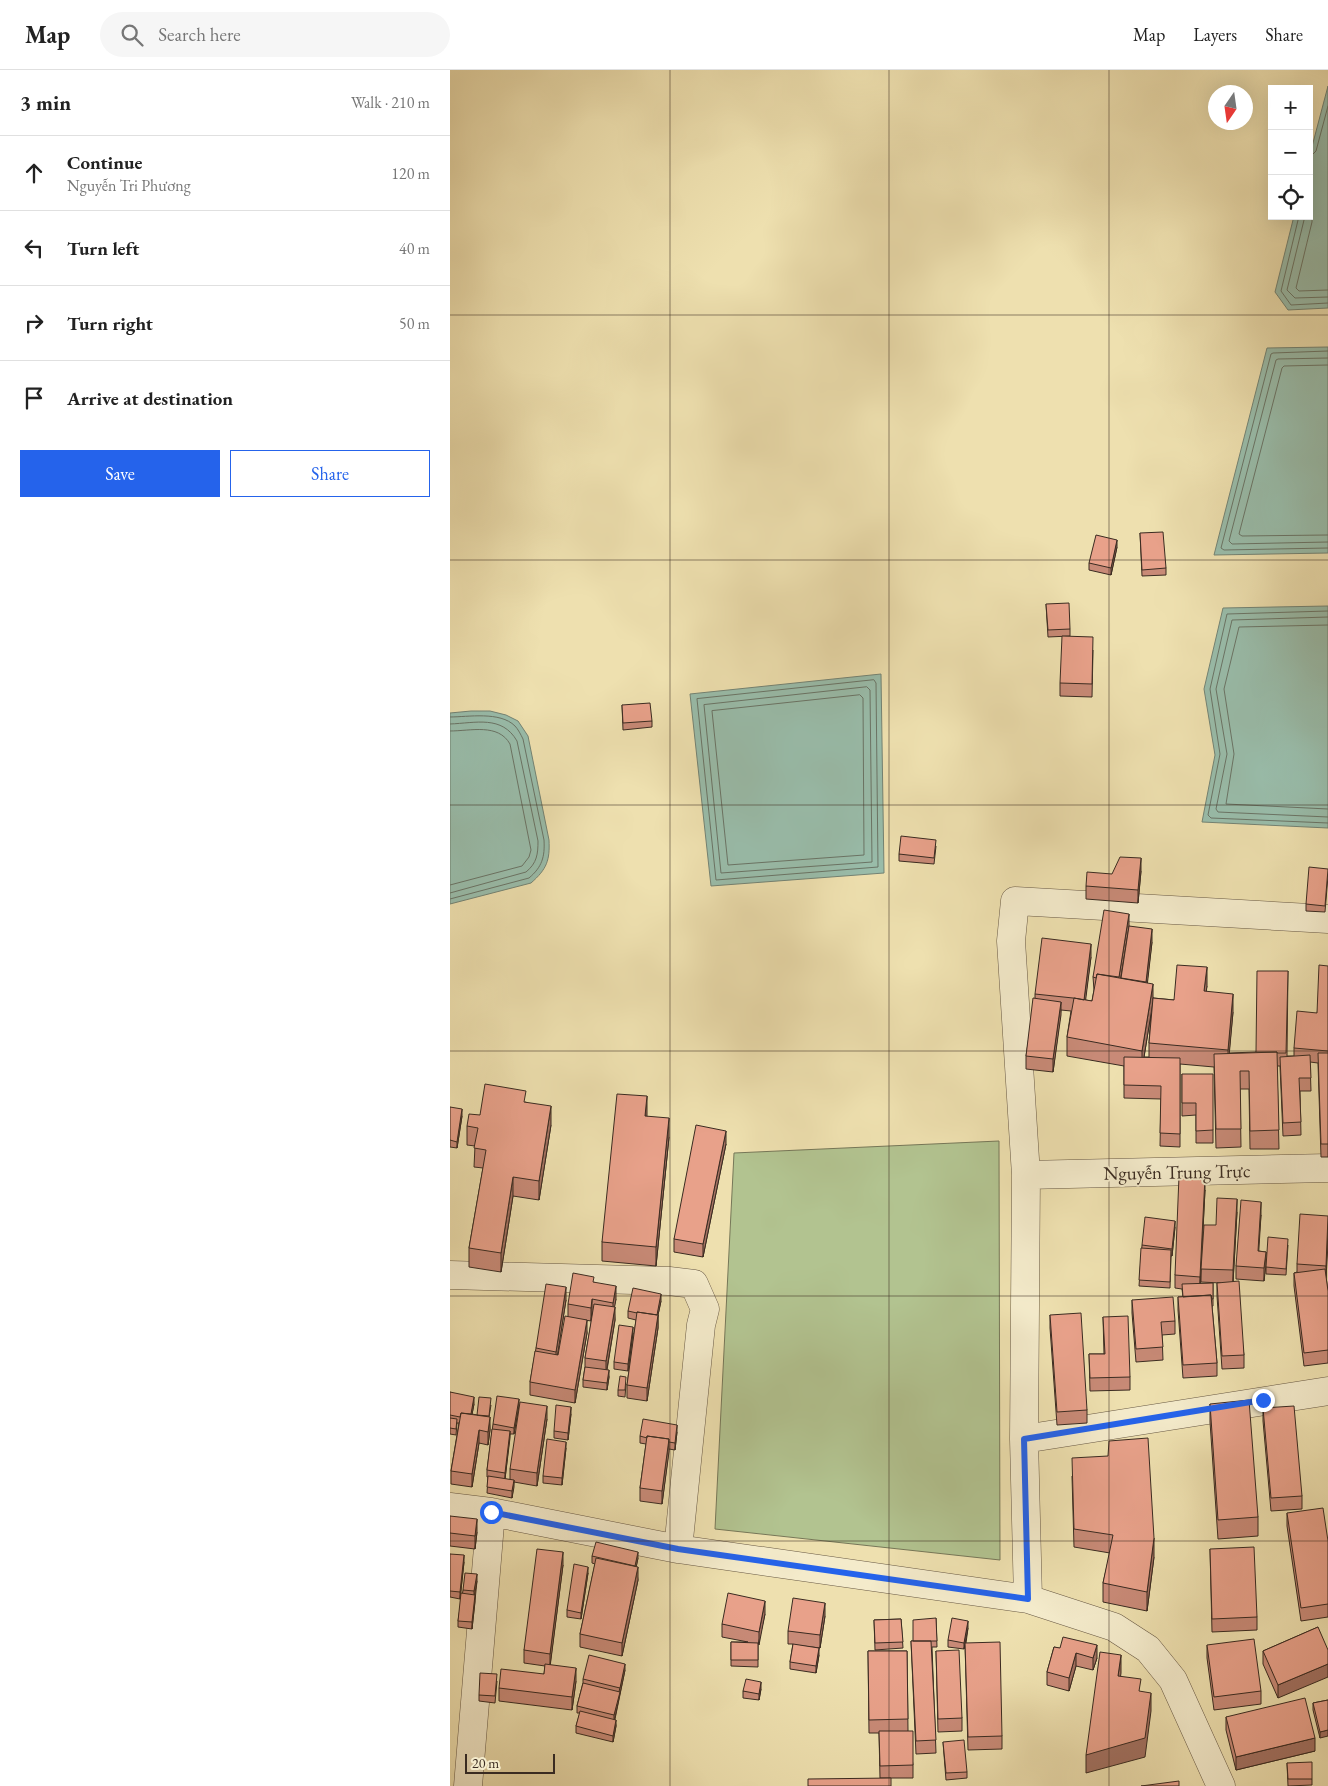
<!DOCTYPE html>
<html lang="en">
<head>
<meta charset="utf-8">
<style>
	:root { --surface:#fff; --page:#f6f6f6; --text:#222; --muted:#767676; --line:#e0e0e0; --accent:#2563eb }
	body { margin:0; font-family:"EB Garamond",serif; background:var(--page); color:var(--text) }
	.controls { position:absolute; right:15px; top:15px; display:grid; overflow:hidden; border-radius:0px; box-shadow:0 5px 20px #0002 }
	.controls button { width:45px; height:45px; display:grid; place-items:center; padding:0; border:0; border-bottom:1px solid var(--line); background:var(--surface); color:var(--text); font:25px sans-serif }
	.compass { position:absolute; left:758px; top:15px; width:45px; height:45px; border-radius:50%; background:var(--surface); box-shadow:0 5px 20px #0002; rotate:193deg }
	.scale { position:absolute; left:15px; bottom:12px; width:90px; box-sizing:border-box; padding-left:5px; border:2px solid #3a2b21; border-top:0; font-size:14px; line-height:18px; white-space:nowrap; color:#3a2b21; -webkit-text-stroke:4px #f4ebcb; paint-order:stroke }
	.stop { position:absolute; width:15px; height:15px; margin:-11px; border:4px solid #2563eb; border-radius:50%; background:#fff }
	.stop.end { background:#2563eb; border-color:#fff; box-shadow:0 1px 5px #0008 }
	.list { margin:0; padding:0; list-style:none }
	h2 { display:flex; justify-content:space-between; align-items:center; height:65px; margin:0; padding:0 20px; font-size:21px }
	h2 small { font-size:16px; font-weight:400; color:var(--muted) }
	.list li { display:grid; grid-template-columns:32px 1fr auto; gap:15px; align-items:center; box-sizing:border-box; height:75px; padding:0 20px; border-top:1px solid var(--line) }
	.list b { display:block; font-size:19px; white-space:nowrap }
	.list p { margin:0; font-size:16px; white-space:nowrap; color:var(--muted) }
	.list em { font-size:16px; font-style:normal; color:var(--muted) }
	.actions { display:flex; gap:10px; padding:15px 20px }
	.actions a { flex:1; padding:11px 0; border:1px solid var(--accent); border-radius:0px; text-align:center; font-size:18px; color:var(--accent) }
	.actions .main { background:var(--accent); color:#fff }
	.icon { flex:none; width:28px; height:28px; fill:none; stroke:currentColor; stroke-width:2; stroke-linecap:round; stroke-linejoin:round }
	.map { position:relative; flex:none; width:878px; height:1716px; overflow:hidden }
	header { display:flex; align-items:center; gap:30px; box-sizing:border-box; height:70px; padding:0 25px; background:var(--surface); border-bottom:1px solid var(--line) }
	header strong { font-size:24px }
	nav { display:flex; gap:28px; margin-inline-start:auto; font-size:18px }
	.search { width:350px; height:45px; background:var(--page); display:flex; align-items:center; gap:12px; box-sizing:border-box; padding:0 18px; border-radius:28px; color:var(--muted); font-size:19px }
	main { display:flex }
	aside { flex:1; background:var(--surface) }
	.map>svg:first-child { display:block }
	.green { fill:#b2c390; stroke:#767758 }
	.water { fill:#99bdab; stroke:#738374 }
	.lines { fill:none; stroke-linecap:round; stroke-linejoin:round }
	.shore { stroke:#6a7466; stroke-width:1 }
	.minor-casing { stroke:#675844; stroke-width:29 }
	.minor { stroke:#f4ebcb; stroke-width:28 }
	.wall { fill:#c88a77; stroke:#3a2b21; fill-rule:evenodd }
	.shaded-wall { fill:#a27161; stroke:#3a2b21 }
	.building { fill:#e8a18a; stroke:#3a2b21 }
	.route { stroke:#2563eb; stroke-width:6 }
	.grid { fill:none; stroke:#3a2b21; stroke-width:1; stroke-opacity:0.55 }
	.labels { text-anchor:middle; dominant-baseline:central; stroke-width:4; stroke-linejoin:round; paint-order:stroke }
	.street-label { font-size:19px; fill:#3a2b21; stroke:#f4ebcb }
</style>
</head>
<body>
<header>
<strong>Map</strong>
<div class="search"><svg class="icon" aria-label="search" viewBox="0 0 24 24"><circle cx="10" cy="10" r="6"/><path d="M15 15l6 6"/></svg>Search here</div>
<nav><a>Map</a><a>Layers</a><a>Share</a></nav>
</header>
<main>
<aside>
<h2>3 min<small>Walk · 210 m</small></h2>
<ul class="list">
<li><svg class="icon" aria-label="ahead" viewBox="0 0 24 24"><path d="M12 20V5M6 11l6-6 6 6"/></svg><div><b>Continue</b><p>Nguyễn Tri Phương</p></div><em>120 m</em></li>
<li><svg class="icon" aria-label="left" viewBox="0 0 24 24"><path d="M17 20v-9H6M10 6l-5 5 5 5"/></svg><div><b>Turn left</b></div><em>40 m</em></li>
<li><svg class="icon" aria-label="right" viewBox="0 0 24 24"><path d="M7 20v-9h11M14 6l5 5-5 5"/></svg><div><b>Turn right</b></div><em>50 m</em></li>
<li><svg class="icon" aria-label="arrive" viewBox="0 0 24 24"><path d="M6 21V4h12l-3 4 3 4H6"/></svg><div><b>Arrive at destination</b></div></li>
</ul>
<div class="actions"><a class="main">Save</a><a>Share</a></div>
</aside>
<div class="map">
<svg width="878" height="1716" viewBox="0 0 878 1716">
	<rect width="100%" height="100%" fill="#eee0af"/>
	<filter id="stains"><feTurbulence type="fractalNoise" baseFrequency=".004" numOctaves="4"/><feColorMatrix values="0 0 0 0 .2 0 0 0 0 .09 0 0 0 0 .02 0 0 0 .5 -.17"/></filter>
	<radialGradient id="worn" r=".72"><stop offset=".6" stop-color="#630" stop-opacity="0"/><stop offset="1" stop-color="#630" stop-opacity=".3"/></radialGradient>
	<path class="green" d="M549,1071l1,419 -285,-31 19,-376z"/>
	<path class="water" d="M878,16v222l-40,2 -13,-18 19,-76h15v-58z
		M878,277v206l-114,2 53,-207z
		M878,536v222l-126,-6 13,-67 -11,-66 19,-81z
		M431,604l3,199 -173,13 -21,-192z
		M21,641h19l16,4 12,6 10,15 21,104c1,20 -2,29 -18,43l-81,21v-191z"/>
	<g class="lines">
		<path class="shore" d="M859,85l4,-1 3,-3 12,-45
			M859,136l3,8v8l-16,66 3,3 29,-1
			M849,146l-18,75 10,14 37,-2
			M855,146l-18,74 8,8 33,-1
			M878,281l-55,2 -2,1 -50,194 3,2 104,-2
			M878,288l-50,1 -2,1 -47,181 3,3 96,-2
			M878,295l-44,1 -2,2 -43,166 3,2 86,-1
			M878,541l-101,3 -17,75 10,65 -12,61 3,3 117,5
			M878,547l-96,3 -16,69 11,65 -11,55 2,3 110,5
			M878,555l-89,2 -15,62 10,65 -8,50 102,5
			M424,610l2,3 2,184 -162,13 -19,-181z
			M417,617l3,3 2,172 -151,11 -17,-168z
			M410,625l3,3 1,157 -136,10 -16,-154z
			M0,647c18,0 50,-6 65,9 3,3 6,9 8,13l21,101c1,17 -2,27 -15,38l-79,21
			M0,654c26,-1 52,-9 67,17l21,100c0,13 -1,22 -12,31l-76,21
			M0,661c21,0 48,-8 60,13l21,106 -2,7 -7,9 -72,19"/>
		<defs>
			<path id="minor" d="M576,1105l302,-7
				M0,1205l219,6 25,3 11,25 -4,16 -23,224
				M574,1369l304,-48
				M0,1437l41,5 187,37 350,50 86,28 34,22 25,31 48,106
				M578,1529l-4,-160 2,-264 -15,-234 4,-40 313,18
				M18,1716l23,-274"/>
		</defs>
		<use href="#minor" class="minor-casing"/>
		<use href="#minor" class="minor"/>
	</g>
	<path class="wall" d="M690,463l26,35v7l-24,1z
		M667,477l-6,28 -22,-5v-7z
		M596,534l24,25v7l-22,1z
		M643,580l-1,47 -32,-1v-13z
		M172,635l30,16v6l-29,3z
		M486,776l-2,18 -35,-3v-7z
		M691,801l-3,32 -52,-4v-13z
		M878,806l-3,36 -19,-1v-7z
		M679,856l23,16 -5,40 6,16 21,2 33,-14 -1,5 27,21 -4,41 27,-1 32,-81 -1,85h7v-8l23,-35 11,-47v191h-7l-3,-94 -8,-1 1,29h-11l1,44 -18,1 -3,-70h-3l2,83h-29l-1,-60h-9l1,58 -25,1 -2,-81 -34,-3v83l-20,-1 1,-47 -37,-1v-32l-57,-10v-19l4,-26 -10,-1 -8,62 -27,-3v-13l9,-58v-4l56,-37 -6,43 7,1 2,-11 -1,-13zM701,943l-2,30v14h-5z
		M732,1004l31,56v13h-17v-28l-14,1z
		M76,1032l25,23 -12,75 -26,-4 -12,76 -32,-5v-19l14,-80 -9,-1 1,-21 -8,-1v-19l13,-11z
		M0,1037l12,9 -5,32 -7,-1z
		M197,1046l22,21 -13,129 -54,-5v-19z
		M276,1074l-23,113 -29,-5v-13z
		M755,1120l-5,94 13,-1v23h-1l5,57v13l-34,2 -5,-68v-13h5l-1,-8 -7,-1v-13z
		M787,1142l-4,70 11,73v13l-22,1 -5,-73v-13h4l-20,-1v-13l15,-44z
		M811,1145l-3,36 8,1 -2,29 -28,-2v-13z
		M878,1146l-2,61 2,14v72l-24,3 -10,-80v-13l3,-1v-8z
		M725,1157l-3,29h-1l-1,32 -31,-2 3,-41z
		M838,1175l-2,30 -20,-1v-7z
		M144,1212l22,17 -2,8 1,13 -8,50 2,7 -2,13 -24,-3v-7l2,-13v-9l8,-46h-1l-1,9 -6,-1 2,13 -12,70 -45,-8v-13l6,-34 30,-48 -9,55h1l10,-38v-13z
		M682,1230l43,21v13l-13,1 1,25 -27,2 -4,-49z
		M211,1231l-3,14v13l-11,73 -20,-3v-13l9,-65 -8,-2v-7z
		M600,1245l37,95v13l-30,2 -7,-97z
		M653,1247l27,60v13l-40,1 -1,-37h15z
		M183,1263l-5,38 -14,-2v-7z
		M176,1314l-1,13 -7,-1v-6z
		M0,1322l24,12 -2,10 5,1 14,-10 -2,12 1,13 -2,15 -9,-2 -7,44 -21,-3v-13l8,-48h-2l-1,12 -6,-1z
		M760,1334l48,113v19l-40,3 -8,-117z
		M69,1336l-5,28h-4l-5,45 5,1v-11l37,-50 -10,67 -23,-4 -2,16 -25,-5 1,-16h-1v-7l6,-46z
		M813,1338l39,88v13l-31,2 -8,-90z
		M121,1344l-3,26 -14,-2v-7z
		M227,1362l-2,18 -6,-1 -7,55 -22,-3v-13l6,-44 -6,-1v-7z
		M116,1378l-4,37 -19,-2v-7z
		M622,1406l82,81 -7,54 -44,-9v-19l7,-30 -36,-6z
		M837,1443l41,28v76l-27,4 -14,-95z
		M0,1446l27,16 -2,17 -25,-3z
		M760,1479l47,68v13l-45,2z
		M0,1484l14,8 -4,37 -10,-2z
		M142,1486l46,2 -2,9 2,13 -16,76 -42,-9v-13l15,-70 -3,-1z
		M113,1495l-13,100 26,16 -4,29 -73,-9v-13l45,-14 1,-8 -21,-3v-13z
		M138,1503l-7,46 -14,-2v-7z
		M27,1511l-5,48 -14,-2v-6l5,-31z
		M315,1544l-7,31v22l-27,-1v-24h17l-26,-5v-13z
		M375,1546l-5,32 -25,-3 24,10 -3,18 -26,-4v-7l3,-18h-5v-13z
		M486,1548l1,29h-5l4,106 -20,1 -5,-113h2z
		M451,1549l2,29 -28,2 -1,-30z
		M868,1557l-40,71 -15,-34v-13z
		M518,1558l-2,15 36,93v13l-34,1 -3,-106 -1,5 -16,-2v-7z
		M757,1575l54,46v13l-47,6 -7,-52z
		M604,1577l43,11 -4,12 -17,-4 -7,25 -22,-6v-13z
		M418,1581h39l1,80 5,34v13h-33l-1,-45h-10z
		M486,1581l26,67v13l-24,1z
		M175,1600l-10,49 1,7 -3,16 -37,-9v-7l4,-13h-3v-7l6,-23v-4z
		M47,1611l-2,22 -16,-2v-6z
		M311,1619l-2,11 -16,-2v-7z
		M878,1630l-8,38 -7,-28v-7z
		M776,1647l89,34 -79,19 -10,-40z
		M493,1672l24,30v6l-21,2z
		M837,1693l25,16v6l-24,1z"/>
	<path class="shaded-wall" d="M667,470v7l-6,28v-7z
		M691,788v13l-3,32v-13z
		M679,844v13l-11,68v-13z
		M702,859v13l-6,54v-13z
		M641,874v13l-7,56v-13z
		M757,897v19l-3,23v-18z
		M703,914v18l-11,67v-18z
		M783,924v18l-5,56v-18z
		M611,932v13l-8,57v-13z
		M197,1026v19l-2,20v-19z
		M101,1036v19l-12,75v-19z
		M12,1039v7l-5,32v-6z
		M219,1048v19l-13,129v-19z
		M276,1061v13l-23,113v-13z
		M63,1107v19l-12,76v-19z
		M755,1107v13l-5,100v-13z
		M787,1129v13l-4,71v-13z
		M811,1132v13l-3,49v-13z
		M725,1151v6l-3,29v-7z
		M878,1161v13l-2,34v-12z
		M816,1182v13l-2,16v-13z
		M166,1216v13l-3,17v-13z
		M116,1217v13l-10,65v-13z
		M211,1224v7l-5,23v-7z
		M142,1229v13l-1,9v-13z
		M165,1237v13l-9,54v-13z
		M208,1245v13l-11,73v-13z
		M137,1250v13l-12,70v-13z
		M183,1257v6l-5,38v-7z
		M159,1300v7l-2,13v-7z
		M24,1327v7l-4,21v-6z
		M69,1329v7l-5,28v-6z
		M97,1336v13l-10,67v-13z
		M121,1337v7l-3,26v-7z
		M40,1347v13l-2,15v-13z
		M227,1355v7l-2,18v-7z
		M29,1360v13l-7,44v-13z
		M60,1361v7l-5,41v-6z
		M219,1369v13l-7,52v-13z
		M116,1372v6l-4,37v-7z
		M64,1410v7l-2,11v-7z
		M27,1449v13l-2,17v-13z
		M704,1468v19l-7,54v-19z
		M113,1482v13l-13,102v-13z
		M188,1482v6l-3,15v-7z
		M14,1485v7l-4,37v-7z
		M138,1497v6l-7,46v-6z
		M188,1497v13l-16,76v-13z
		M27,1504v7l-3,17v-7z
		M25,1525v7l-3,27v-7z
		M315,1531v13l-6,31v-13z
		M375,1533v13l-5,32v-13z
		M518,1551v7l-4,21v-6z
		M647,1575v13l-4,12v-12z
		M369,1578v7l-3,18v-7z
		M626,1583v13l-7,25v-13z
		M671,1585v18l-3,22v-19z
		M175,1594v6l-11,52v-7z
		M878,1594v13l-50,21v-13z
		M126,1598v13l-4,29v-13z
		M311,1612v7l-2,11v-6z
		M701,1623v18l-6,46 -59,16v-18z
		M166,1650v6l-3,16v-6z
		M878,1660v6l-8,2v-6z
		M865,1668v13l-79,19v-13z"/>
	<path class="building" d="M713,462l3,36 -24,2 -2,-37z
		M646,465l21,5 -6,28 -22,-5z
		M619,533l1,26 -22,1 -2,-26z
		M612,566l31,1 -1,47 -32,-1z
		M200,633l2,18 -29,2 -1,-18z
		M451,766l35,4 -2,18 -35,-4z
		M670,787l21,1 -3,32 -52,-4 1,-14 25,2z
		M859,797l19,2 -3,37 -19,-2z
		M654,840l25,4 -10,63 -22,-3 -1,4 -3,-1z
		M679,856l23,3 -6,53 -25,-4z
		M592,868l49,6 -7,56 -10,-2h-1l-38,-4z
		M727,895l30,2 -3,24 29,3 -5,56 -79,-7 4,-45 21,2z
		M869,895l9,1v85l-34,-3 3,-37 20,2z
		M807,901h31l-2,82h-9v-1h-21z
		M647,904l56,10 -11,67 -75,-14 7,-39 18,3z
		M583,928l28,4 -8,57 -27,-3z
		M827,982l2,78 -29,1 -1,-60h-9l1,58h-25l-2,-75z
		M868,983h10v91h-7z
		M860,985l1,23h-12l2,44 -18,1 -3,-66z
		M674,987l56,1v76l-20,-1 1,-47 -37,-1z
		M732,1004h31v56l-17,1v-28h-14z
		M35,1014l41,7 -2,11 27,4 -12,75 -26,-4 -12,76 -32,-5 17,-98 -12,-2 4,-20 -11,-2 2,-12 11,1z
		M167,1024l30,2 -2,20 24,2 -13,129 -54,-5z
		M0,1037l12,2 -5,33 -7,-2z
		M246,1055l30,6 -23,113 -29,-5z
		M729,1106l26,1 -5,100 -25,-2z
		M767,1128l20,1 -4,71 -32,-1 3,-44h12z
		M791,1130l20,2 -3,49 8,1 -2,16 -28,-2z
		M850,1144l28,2 -2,50 -29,-2z
		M695,1147l30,4 -3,28 -30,-4z
		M818,1167l20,2 -2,30 -20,-2z
		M691,1178l30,2 -1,32 -31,-2z
		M875,1199l3,22v59l-24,3 -10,-80z
		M123,1203l21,4 -1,5 23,4 -3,17 -21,-4 -1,9 -23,-4z
		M789,1211l5,74 -22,1 -5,-73z
		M763,1213v16h-1l-1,-4 -28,2 -1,-13z
		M96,1214l20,3 -10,65 -20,-4z
		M183,1218l28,6 -4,21 -20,-3v1l-9,-2z
		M761,1225l6,68 -34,2 -5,-68z
		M723,1227l2,24 -14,1 2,25 -27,2 -4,-49z
		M144,1234l21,3 -9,54 -21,-3z
		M187,1242l21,3 -11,73 -20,-3z
		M631,1243l6,97 -30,2 -7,-97z
		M115,1246l22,4 -12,70 -45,-8 5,-31 23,4z
		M678,1246l2,61 -40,1 -1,-24h16l-2,-37z
		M169,1255l14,2 -5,37 -14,-2z
		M135,1297l24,3 -2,13 -24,-3z
		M170,1306l6,1 -1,13h-7z
		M0,1322l24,5 -3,17 -10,-1 -1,4 -10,-2z
		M47,1326l22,3 -5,29 -21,-4z
		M29,1327l12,1 -2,18 -12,-1z
		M799,1330l9,117 -40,3 -8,-116z
		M70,1332l27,4 -10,67 -27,-4z
		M106,1335l15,2 -3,26 -14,-2z
		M844,1336l8,90 -31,2 -8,-90z
		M11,1343l29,4 -2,15 -9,-2 -7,44 -21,-3z
		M0,1348l7,1 -1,10 -6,-1z
		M193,1349l34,6 -2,18 -6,-1v-3l-22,-3v2l-7,-2z
		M42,1359l18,2 -5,42 -18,-3z
		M197,1366l22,3 -7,52 -22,-3z
		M698,1368l6,100 -7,54 -44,-9 10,-48 -39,-6 -2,-71 36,-2 1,-15z
		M97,1369l19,3 -4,36 -19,-2z
		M38,1406l26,4 -2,11 -25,-4z
		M873,1438l5,33v63l-27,4 -14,-95z
		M0,1446l27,3 -2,17 -25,-3z
		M146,1472l42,10 -3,14 -43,-10z
		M804,1477l3,70 -45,2 -2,-70z
		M87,1479l26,3 -13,102 -26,-4z
		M0,1484l14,1 -4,37 -10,-1z
		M146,1488l42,9 -16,76 -42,-9z
		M124,1494l14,3 -7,46 -14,-3z
		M15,1503l12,1 -3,17 -11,-1z
		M11,1523l14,2 -3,27 -14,-1z
		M278,1523l37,8 -6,31 -37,-8z
		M343,1528l32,5 -5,32 -32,-4z
		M486,1548l1,23h-24v-21z
		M502,1548l16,3 -4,22 -16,-3z
		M451,1549l2,23 -28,1 -1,-23z
		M868,1557l10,23v14l-50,21 -15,-34z
		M613,1567l34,8 -4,13 -17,-5 -7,25 -22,-6 7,-25 6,1z
		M804,1569l7,52 -47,6 -7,-52z
		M461,1571h20l5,99 -20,1z
		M281,1572l27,1v17h-27z
		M550,1572l2,94 -34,1 -3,-94z
		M343,1574l26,4 -3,18 -26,-4z
		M509,1580l3,68 -24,1 -2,-68z
		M418,1581h39l1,68 -39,1z
		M650,1582l21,3 -3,21 23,3 -2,12 12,2 -6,45 -59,17z
		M139,1585l36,9 -5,24 -37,-9z
		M95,1594l31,4 -4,29 -73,-9 2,-19 43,5z
		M30,1603l17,1 -2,22 -16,-1z
		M296,1609l15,3 -2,12 -16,-3z
		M133,1613l37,9 -6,23 -37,-9z
		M855,1628l10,40 -79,19 -10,-40z
		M878,1630v30l-8,2 -7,-29z
		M130,1641l36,9 -3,16 -37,-10z
		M429,1661h34v34l-33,1z
		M514,1670l3,32 -21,1 -3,-31z
		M862,1692v17h-24l-1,-16z
		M441,1708v8h-83v-7z
		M729,1711v5h-38z"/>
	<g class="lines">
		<path class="route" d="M41,1442l187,37 350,50 -4,-160 239,-39"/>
	</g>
	<path class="grid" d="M220,0v1716M439,0v1716M659,0v1716M0,245h878M0,490h878M0,735h878M0,981h878M0,1226h878M0,1471h878"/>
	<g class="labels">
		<g class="street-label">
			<text transform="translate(727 1102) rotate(-1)">Nguyễn Trung Trực</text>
		</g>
	</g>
	<rect width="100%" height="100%" filter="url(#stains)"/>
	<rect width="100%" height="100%" fill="url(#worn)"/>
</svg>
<div class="controls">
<button>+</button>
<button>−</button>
<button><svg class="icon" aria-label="locate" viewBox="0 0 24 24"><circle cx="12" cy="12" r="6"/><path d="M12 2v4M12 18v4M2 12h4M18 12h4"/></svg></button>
</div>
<svg class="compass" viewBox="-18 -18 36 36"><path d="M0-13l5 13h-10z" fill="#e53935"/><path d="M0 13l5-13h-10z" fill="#767676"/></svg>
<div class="scale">20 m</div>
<div class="stop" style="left:41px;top:1442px"></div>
<div class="stop end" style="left:813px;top:1330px"></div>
</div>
</main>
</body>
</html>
